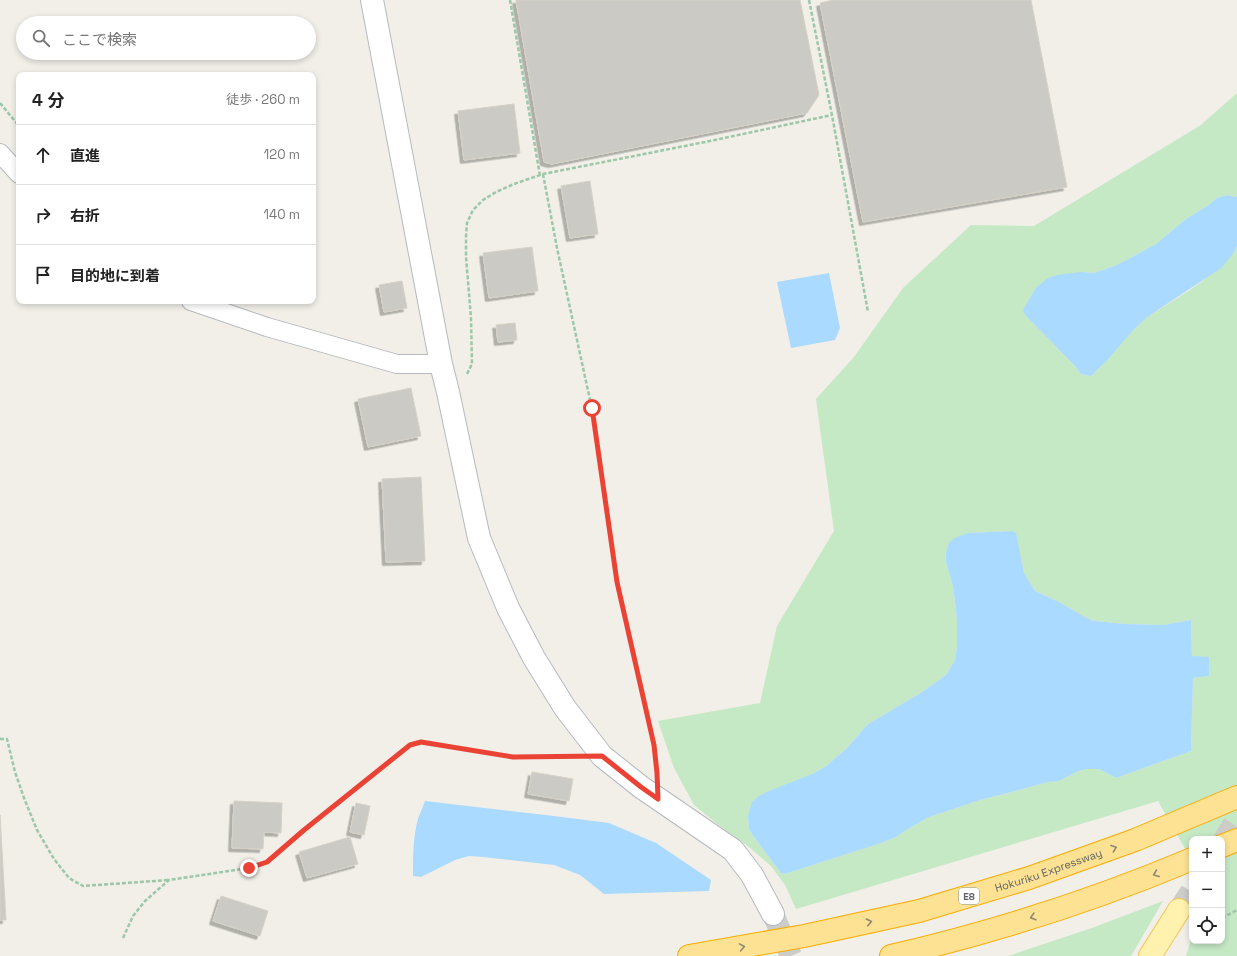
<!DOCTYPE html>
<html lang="ja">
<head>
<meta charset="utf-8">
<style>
	:root { --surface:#fff; --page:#f2f2f2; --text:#222; --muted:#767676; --line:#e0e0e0 }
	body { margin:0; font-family:"Space Grotesk","Noto Sans JP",sans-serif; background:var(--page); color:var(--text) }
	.controls { position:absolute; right:12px; bottom:12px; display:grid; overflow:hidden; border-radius:8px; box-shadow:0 2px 6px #0003 }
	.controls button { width:36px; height:36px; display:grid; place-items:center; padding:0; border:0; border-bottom:1px solid var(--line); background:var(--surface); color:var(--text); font:20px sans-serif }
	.stop { position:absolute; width:12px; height:12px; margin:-9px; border:3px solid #ea4335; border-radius:50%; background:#fff }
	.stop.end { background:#ea4335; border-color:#fff; box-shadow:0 1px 4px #0008 }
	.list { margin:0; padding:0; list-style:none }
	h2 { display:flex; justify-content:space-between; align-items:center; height:52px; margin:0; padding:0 16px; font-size:17px }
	h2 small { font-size:13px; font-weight:400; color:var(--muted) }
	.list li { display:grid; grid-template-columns:26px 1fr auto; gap:12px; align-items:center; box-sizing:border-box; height:60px; padding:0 16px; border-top:1px solid var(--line) }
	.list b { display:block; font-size:15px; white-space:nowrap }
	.list em { font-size:13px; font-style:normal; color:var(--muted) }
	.icon { flex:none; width:22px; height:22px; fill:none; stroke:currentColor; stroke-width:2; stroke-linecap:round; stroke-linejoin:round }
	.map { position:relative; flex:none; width:1237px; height:956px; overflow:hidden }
	.search { position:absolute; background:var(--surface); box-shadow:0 2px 6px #0003; left:16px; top:16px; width:300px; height:44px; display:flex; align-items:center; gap:10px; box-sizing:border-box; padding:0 14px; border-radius:22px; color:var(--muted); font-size:15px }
	.panel { position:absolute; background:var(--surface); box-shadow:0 2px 6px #0003; left:16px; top:72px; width:300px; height:232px; border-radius:8px }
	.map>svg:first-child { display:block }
	.green { fill:#c5e8c5; fill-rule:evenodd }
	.water { fill:#aadaff }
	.building { fill:#cccac5; stroke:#d6d1c6; filter:url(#shadow) }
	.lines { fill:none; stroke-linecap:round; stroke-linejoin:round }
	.secondary-tunnel { stroke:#ccccc8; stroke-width:22; stroke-dasharray:22 11; stroke-linecap:butt }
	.primary-tunnel { stroke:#ccccc8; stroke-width:22; stroke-dasharray:22 11; stroke-linecap:butt }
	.street-casing { stroke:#b5b8bc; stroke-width:20 }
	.secondary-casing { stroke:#b6babf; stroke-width:24 }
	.primary-casing { stroke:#f2c960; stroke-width:24 }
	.highway-casing { stroke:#f9ab00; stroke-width:24 }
	.path { stroke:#9cc7a9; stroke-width:2.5; stroke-dasharray:4 2; stroke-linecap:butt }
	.street { stroke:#fff; stroke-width:18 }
	.secondary { stroke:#fff; stroke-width:22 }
	.primary { stroke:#fff2af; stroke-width:22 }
	.highway { stroke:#fde293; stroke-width:22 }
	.oneway { stroke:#8e8975 }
	.route { stroke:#ea4335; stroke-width:5 }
	.labels { text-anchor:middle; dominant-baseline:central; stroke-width:3; stroke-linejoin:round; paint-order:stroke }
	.shield { fill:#fff; stroke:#8f9295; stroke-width:1 }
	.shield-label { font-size:10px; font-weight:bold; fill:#5f6368 }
	.street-label { font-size:11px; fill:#5f6368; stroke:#fff }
</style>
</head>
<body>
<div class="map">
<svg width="1237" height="956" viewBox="0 0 1237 956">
	<defs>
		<filter id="shadow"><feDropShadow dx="-3.5" dy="3.5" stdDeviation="0" flood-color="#0004"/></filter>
	</defs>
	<rect width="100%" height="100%" fill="#f1efe8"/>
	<path class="green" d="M1237,93v104l-10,-2 -10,3 -7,6 -24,15 -30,25 -39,21 -23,8 -12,-1 -56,44 49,50 6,8 10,2 8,-7 37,-43 10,-8 44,-28 15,-11 28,-25 4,-8v710h-51l6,-20v5h30v-102h-30v22l-34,-60 -362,108 -11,-24 -14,-19 -22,-19 -33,-24 -22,-18 -20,-37 -16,-47 102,-18 17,-77 57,-95 -18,-132 38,-42 49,-69 68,-63 63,1 167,-101zM1012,531l4,6 8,36 11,18 24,11 24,14 11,5 13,1 18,2 38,1 28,-5 1,37h17v19l-16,2 -2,73 -75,27 -17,-9h-12l-9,2 -19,10 -11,1 -44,12 -24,6 -51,17 -23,13 -10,7 -15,6 -96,31 -4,-1 -32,-43 -1,-14 64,-42 13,-7 22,-19 21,-24 54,-32 24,-17 9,-15 2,-13v-28l-4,-33 -7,-24 22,-29z
		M1163,901l-32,55h-123l84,-28z"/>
	<path class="water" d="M1227,195l10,2v49l-4,8 -12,14 -75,50c-20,17 -35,41 -55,58l-10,-2 -6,-8 -49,-50 -3,-6 13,-22 12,-10 9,-3 25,-3 12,1 23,-8 39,-21 30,-25 24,-15 7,-6z
		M829,273l11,55 -5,12 -44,8 -14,-66z
		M1012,531l4,2 8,40 11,18 24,11 24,14 11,5 13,1 18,2 38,1 28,-5 1,36 17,1v19l-16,2 -2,73 -75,27 -17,-9h-12l-9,2 -19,10 -11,1 -44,12 -24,6 -51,17 -23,13 -10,7 -15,6 -96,31 -4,-1 -32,-43 -1,-14 4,-14 7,-6 10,-5 43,-17 13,-7 22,-19 21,-24 54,-32 24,-17 9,-15 2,-13v-28l-4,-33 -7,-24v-9l3,-10 5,-5 14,-5z
		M425,801l129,15 55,7 47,20 55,37 -2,11 -105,3 -24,-19 -26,-10 -71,-8 -14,-1 -14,4 -34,17 -8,-1c0,-19 0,-39 5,-57 2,-6 5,-12 7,-18z"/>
	<path class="building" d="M516,0h284l19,95 -12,18 -255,51 -8,-2z
		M833,0h198l36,187 -204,35 -43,-219z
		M514,104l6,49 -56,7 -6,-49z
		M590,181l8,53 -28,4 -9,-52z
		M532,247l6,44 -49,7 -6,-45z
		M402,281l5,27 -23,4 -5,-27z
		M515,323l2,17 -19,2 -2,-17z
		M411,388l10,48 -53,11 -10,-48z
		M421,477l4,84 -39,1 -4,-83z
		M532,772l41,7 -4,22 -41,-7z
		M234,801l48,2 -1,30 -17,-1 -1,17 -31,-1z
		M356,803l14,3 -6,29 -14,-3z
		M0,815l6,105h-6z
		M350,837l8,27 -51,14 -8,-26z
		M221,896l47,15 -8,25 -47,-15z"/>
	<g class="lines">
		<path class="secondary-tunnel" d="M773,914l18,42"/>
		<path class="primary-tunnel" d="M1222,843l15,-24
			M1179,910l13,-20"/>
		<defs>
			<path id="street" d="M0,153l19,21
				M191,301l76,26 130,37h44"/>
			<path id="secondary" d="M372,0l69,364 7,28 31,146 29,70 26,50 31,50 37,48 39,31 92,63 19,25 21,39"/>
			<path id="primary" d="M1150,956l29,-46"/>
			<g id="highway">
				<path d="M1222,846l15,-6"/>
				<path id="s1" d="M689,956l115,-20 115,-25 110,-33 106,-38 102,-43"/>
				<path d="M891,956c103,-24 204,-56 301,-97"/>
			</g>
		</defs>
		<use href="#street" class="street-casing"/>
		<use href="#secondary" class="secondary-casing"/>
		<use href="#primary" class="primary-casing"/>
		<use href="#highway" class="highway-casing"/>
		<path class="path" d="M510,0l30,176
			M809,0l23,115 36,197
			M0,103l19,23
			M543,174l14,74 35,161 25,173 37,163 3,26
			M467,374l5,-10 -1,-46 -5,-61v-21l1,-13 6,-13 10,-10 13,-8 18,-8 29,-10 172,-34 117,-25
			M0,739h7l8,33 9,26 13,32 17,29 15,19 14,8 86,-6
			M1222,918l15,-8
			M123,938l10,-22 12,-15 24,-21 80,-12 18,-6 37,-31 106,-86 11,-4 92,16 61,-1"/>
		<use href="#street" class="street"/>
		<use href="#secondary" class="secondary"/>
		<use href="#primary" class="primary"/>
		<use href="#highway" class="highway"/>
	</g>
	<defs><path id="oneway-chevron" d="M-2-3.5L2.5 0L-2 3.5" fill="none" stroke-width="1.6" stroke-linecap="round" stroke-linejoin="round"/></defs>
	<g class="oneway">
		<use href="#oneway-chevron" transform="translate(1114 848) rotate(-20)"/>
		<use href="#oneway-chevron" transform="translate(1156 874) rotate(157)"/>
		<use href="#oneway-chevron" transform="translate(1033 917) rotate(164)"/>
		<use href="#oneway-chevron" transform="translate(869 922) rotate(-12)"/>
		<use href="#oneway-chevron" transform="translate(742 947) rotate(-10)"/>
	</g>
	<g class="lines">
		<path class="route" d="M249,868l18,-6 37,-32 106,-85 11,-3 92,15 89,-1 39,31 17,12 -1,-26 -3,-28 -37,-163 -25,-174"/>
	</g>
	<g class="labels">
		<rect class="shield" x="959" y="888" width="20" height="16" rx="3"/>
		<g class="shield-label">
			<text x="969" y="896">E8</text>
		</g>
		<g class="street-label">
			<text stroke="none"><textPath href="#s1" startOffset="370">Hokuriku Expressway</textPath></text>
		</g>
	</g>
</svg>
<div class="controls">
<button>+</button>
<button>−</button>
<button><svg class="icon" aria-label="locate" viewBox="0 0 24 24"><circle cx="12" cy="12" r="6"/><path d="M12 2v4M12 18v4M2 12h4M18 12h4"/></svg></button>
</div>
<div class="stop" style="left:592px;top:408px"></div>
<div class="stop end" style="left:249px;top:868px"></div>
<div class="search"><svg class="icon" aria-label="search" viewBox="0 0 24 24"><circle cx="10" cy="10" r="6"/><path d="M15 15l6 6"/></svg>ここで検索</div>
<section class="panel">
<h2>4 分<small>徒歩 · 260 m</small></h2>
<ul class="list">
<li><svg class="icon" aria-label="ahead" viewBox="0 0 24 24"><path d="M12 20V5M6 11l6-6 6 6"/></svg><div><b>直進</b></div><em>120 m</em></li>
<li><svg class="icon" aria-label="right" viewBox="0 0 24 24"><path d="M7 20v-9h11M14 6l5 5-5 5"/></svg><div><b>右折</b></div><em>140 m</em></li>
<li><svg class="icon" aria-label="arrive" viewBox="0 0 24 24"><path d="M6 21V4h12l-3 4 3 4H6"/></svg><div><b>目的地に到着</b></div></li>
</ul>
</section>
</div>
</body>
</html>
